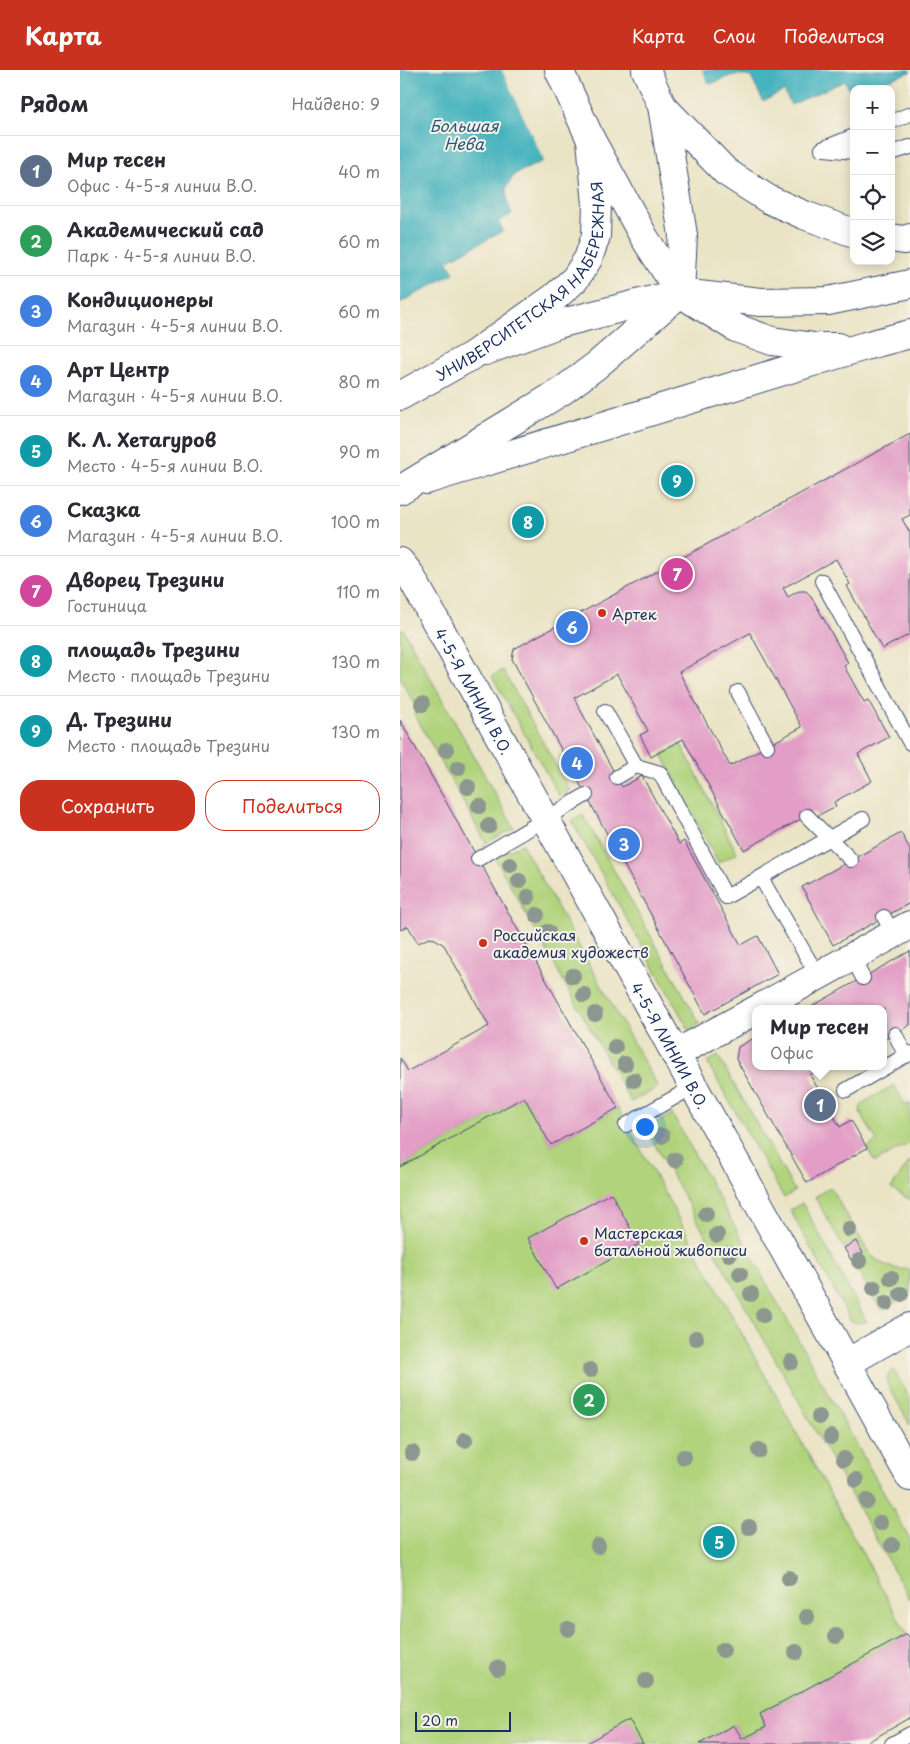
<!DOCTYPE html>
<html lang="ru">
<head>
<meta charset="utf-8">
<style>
	:root { --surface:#fff; --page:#f2f2f3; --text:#2b2b33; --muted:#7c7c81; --line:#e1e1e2; --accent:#c8321e }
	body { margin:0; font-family:"Playpen Sans",sans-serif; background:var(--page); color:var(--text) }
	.controls { position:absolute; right:15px; top:15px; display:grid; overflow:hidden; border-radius:10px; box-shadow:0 2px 12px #0003 }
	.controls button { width:45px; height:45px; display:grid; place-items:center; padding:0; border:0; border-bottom:1px solid var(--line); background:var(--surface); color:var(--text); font:25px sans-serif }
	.scale { position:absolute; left:15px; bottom:12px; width:96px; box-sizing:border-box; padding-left:5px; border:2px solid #1b2f5e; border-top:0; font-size:14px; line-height:18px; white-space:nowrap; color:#1b2f5e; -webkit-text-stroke:4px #f7f3e8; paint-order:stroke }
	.you { position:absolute; left:244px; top:1056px; width:18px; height:18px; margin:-12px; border:4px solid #fff; border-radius:50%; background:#1a73e8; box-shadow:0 0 0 8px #1a73e833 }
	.badge { display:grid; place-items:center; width:32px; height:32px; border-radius:50%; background:var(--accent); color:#fff; font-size:16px; font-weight:700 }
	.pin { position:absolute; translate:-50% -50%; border:2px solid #fff; box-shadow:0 1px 5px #0006 }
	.popup { position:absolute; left:352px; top:935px; width:135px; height:65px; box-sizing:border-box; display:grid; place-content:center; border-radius:10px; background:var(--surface); filter:drop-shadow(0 1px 4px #0005); font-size:16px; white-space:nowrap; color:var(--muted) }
	.popup b { font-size:19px; color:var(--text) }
	.popup::after { content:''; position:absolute; left:50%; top:100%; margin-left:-10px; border:10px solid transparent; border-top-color:var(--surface) }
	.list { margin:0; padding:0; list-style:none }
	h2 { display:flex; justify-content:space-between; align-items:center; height:65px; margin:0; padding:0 20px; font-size:21px }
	h2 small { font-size:16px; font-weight:400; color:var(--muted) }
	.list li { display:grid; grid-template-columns:32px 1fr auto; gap:15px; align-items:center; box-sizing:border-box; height:70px; padding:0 20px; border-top:1px solid var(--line) }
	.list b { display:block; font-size:19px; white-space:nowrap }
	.list p { margin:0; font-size:16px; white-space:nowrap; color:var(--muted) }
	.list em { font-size:16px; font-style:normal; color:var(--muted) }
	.actions { display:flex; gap:10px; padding:15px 20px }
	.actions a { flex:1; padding:11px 0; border:1px solid var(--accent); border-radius:20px; text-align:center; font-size:18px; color:var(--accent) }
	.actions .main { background:var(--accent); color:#fff }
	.icon { flex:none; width:28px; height:28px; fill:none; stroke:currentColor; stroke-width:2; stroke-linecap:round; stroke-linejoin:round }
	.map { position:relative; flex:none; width:510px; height:1674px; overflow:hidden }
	header { display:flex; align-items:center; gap:30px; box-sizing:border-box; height:70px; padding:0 25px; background:var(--accent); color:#fff }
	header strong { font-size:24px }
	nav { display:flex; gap:28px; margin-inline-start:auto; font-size:18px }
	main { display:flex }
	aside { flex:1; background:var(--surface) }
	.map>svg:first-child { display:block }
	.green { fill:#b0d37b; stroke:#66816c }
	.water { fill:#44b3be; stroke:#30718e }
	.pier { fill:#eae3c4 }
	.building { fill:#e29ec6; fill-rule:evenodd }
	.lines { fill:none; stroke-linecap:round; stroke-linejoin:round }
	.lane-casing { stroke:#3a4a6d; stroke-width:16 }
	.street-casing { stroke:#3a4a6d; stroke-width:30 }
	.secondary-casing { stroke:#3a4a6d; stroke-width:30 }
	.primary-casing { stroke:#3a4a6d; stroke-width:30 }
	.lane { stroke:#fff; stroke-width:14 }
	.street { stroke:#fff; stroke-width:28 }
	.secondary { stroke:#fff; stroke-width:28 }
	.primary { stroke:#fff; stroke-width:28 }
	.tree { fill:#8c9790 }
	.poi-dot { fill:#c8321e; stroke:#f7f3e8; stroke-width:2 }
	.labels { text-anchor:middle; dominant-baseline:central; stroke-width:4; stroke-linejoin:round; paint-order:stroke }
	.street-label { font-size:15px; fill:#1b2f5e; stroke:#f7f3e8 }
	.poi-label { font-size:15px; fill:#1b2f5e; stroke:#f7f3e8; text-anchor:start }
	.water-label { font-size:16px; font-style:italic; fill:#27577b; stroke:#f7f3e8 }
</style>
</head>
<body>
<header>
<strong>Карта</strong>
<nav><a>Карта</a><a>Слои</a><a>Поделиться</a></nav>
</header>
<main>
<aside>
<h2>Рядом<small>Найдено: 9</small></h2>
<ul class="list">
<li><span class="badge" style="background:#5c6f8a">1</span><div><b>Мир тесен</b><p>Офис · 4-5-я линии В.О.</p></div><em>40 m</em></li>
<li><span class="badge" style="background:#2e9e5b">2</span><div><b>Академический сад</b><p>Парк · 4-5-я линии В.О.</p></div><em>60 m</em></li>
<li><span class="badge" style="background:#3f7fe0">3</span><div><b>Кондиционеры</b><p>Магазин · 4-5-я линии В.О.</p></div><em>60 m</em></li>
<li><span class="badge" style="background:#3f7fe0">4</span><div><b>Арт Центр</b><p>Магазин · 4-5-я линии В.О.</p></div><em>80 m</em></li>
<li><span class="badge" style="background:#0f9aa8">5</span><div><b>К. Л. Хетагуров</b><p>Место · 4-5-я линии В.О.</p></div><em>90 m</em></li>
<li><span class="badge" style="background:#3f7fe0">6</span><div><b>Сказка</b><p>Магазин · 4-5-я линии В.О.</p></div><em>100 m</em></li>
<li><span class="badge" style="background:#d1479c">7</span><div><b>Дворец Трезини</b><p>Гостиница</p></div><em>110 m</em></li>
<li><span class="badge" style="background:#0f9aa8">8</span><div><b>площадь Трезини</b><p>Место · площадь Трезини</p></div><em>130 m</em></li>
<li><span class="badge" style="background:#0f9aa8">9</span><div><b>Д. Трезини</b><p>Место · площадь Трезини</p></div><em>130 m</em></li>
</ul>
<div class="actions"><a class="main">Сохранить</a><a>Поделиться</a></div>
</aside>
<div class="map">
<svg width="510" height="1674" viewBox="0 0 510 1674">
	<rect width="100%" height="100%" fill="#f7f3e8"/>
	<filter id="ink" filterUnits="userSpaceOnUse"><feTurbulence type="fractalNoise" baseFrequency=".02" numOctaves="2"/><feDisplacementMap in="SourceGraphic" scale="10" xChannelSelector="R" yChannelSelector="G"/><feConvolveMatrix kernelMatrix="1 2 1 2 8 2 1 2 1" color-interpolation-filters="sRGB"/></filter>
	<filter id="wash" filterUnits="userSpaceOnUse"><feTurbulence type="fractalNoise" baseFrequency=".0096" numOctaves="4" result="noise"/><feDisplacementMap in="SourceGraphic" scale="20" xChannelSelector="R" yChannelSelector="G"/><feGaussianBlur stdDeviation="1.12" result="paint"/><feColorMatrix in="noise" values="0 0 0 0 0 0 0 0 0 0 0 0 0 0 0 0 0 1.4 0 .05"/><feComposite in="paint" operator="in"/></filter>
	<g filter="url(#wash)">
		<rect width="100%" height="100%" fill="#eae3c4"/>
		<path class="green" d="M3,559l111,199 -28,15 -72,-130 4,-3 -18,-32v-48z
			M103,600l67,121 -11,5 -67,-120z
			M281,674l56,109 -19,10 -56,-109z
			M183,745l117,209 -11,6 -117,-209z
			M122,774l136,243 -27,15 -136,-244z
			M318,986l77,135 -11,7 -77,-136z
			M494,1015l12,21 4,-3v40l-35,19 -8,-14 10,-7 -16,-27 -1,-6 4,-6z
			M124,1027l27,48 67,-37 289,526 -147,80 6,13 -24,12 -8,-14 -35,19h-56l-14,-24 -44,24h-185v-577z
			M272,1044l238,426v60l-264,-471z
			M510,1091v39l-19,-12z
			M430,1117l39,66c11,11 24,18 41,16v25l-29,17 -30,-51 12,-7 -7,-12 -12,7 -29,-51z
			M402,1133l65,119 -10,1 -6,-2 -61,-111z
			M494,1300l16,29v26l-22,-40c-2,-8 0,-11 6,-15z"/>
		<path class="water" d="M0,0h510v2l-46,17h-10v4l-3,1 -6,-13 -54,24 -7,-14 -21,10 -12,-24c-17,-6 -25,1 -40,7l-2,-2 -166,77v2l-28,13 -9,14 1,13 5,13 -14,7 5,10 -56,30 7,12 -54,30z"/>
		<path class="pier" d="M102,0h200l7,15 -165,76z"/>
		<g id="blocks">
			<path class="building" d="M510,364v81l-8,4 8,14v101l-28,15 -35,-63 3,-2 -14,-25 -53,29 5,9 11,-6h7l5,5 37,67 -4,3 20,36 4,-2 21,37 -31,17 14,27 -38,21 2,4 -19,10 -3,-4 -70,38 -61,-111 -32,18 -11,-22 8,-4 -31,-57 -43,24 48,89 20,-11 37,68 5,-3 57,104 17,-9 20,38 -73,40 -193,-355 2,-10zM350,563l52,94 -72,39 -51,-94z
				M0,650l218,388 -67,37 -27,-48 -124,70v-109l8,13 81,-45 -45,-81 -9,-6 -6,-1 -11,5 -10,-17 -8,4z
				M501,763l9,16v54l-77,42 -31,-58z
				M510,881v74l-26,15v-31h-77z
				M356,967v29h69l-15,9 30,52 11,-7 16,28 -60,35 -71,-124 2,-12z
				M211,1123l28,51 -83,45 -28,-51z
				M456,1171l7,12 -12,7 -7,-12z
				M507,1564l3,5v79l-46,26h-165l35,-19 8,14 24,-12 -6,-13z
				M229,1649l14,25h-58z"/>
		</g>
	</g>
	<g filter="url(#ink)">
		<use href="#blocks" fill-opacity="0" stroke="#3a4a6d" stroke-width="1"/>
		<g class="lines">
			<defs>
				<path id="lane" d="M491,52l19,-8
					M422,79l32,-13
					M425,79l29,3
					M491,83l19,-6
					M422,511l88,162
					M338,622l29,54
					M205,641l31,55 24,7 66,124 137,-78
					M217,707l19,-11
					M407,746l44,44
					M78,789l108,-64
					M361,808l57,98
					M484,847l9,17
					M452,887l11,21
					M495,964l11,22
					M446,1020l64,-37
					M226,1055l67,-38
					M492,1674l18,-10"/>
				<g id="street">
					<path id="s1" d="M0,492l9,11 501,904"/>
					<path d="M358,939l152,-84"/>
					<path d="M275,984l81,-44"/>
					<path d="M447,1293l63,-36"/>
				</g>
				<path id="secondary" d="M262,36l64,66 42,27 36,16 50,18
					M191,70l53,97 36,56 56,35 36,13 42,6h24
					M491,168l13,2 6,-2
					M85,281l73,-27 122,-31 81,9 67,-1 82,-17
					M26,410l439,-134 45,-12"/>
				<g id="primary">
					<path id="s2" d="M0,326l73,-41 82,-58 20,-18 13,-20 8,-23 1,-32 -6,-64 -32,-70"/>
					<path d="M0,420l162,-99 35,-26 83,-72 3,-58 -21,-129 -16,-36"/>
				</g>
			</defs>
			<use href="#lane" class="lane-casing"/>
			<use href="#street" class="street-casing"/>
			<use href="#secondary" class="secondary-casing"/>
			<use href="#primary" class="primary-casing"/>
			<use href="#lane" class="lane"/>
			<use href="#street" class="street"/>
			<use href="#secondary" class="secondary"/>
			<use href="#primary" class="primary"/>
		</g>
		<g class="tree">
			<circle cx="22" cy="634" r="8"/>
			<circle cx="46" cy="680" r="8"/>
			<circle cx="58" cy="698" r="8"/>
			<circle cx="68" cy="717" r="8"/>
			<circle cx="79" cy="736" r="8"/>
			<circle cx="89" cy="756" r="8"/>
			<circle cx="110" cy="795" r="8"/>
			<circle cx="119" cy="811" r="8"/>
			<circle cx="128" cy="827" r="8"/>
			<circle cx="137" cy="845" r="8"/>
			<circle cx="148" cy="862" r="8"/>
			<circle cx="173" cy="906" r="8"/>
			<circle cx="184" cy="925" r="8"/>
			<circle cx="195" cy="944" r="8"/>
			<circle cx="215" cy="977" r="8"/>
			<circle cx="225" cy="994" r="8"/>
			<circle cx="234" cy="1010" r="8"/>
			<circle cx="262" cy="1066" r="8"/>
			<circle cx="275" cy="1090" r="8"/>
			<circle cx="306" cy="1144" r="8"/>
			<circle cx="449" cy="1159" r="8"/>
			<circle cx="317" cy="1165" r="8"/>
			<circle cx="329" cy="1184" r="8"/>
			<circle cx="459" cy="1191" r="8"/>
			<circle cx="340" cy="1204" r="8"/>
			<circle cx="491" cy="1208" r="8"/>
			<circle cx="474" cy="1218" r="8"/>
			<circle cx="351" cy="1224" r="8"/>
			<circle cx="501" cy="1224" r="8"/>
			<circle cx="486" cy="1233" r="8"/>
			<circle cx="363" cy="1245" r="8"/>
			<circle cx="296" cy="1268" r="8"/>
			<circle cx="391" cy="1292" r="8"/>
			<circle cx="190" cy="1300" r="8"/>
			<circle cx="419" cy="1347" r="8"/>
			<circle cx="431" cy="1367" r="8"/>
			<circle cx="65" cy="1370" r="8"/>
			<circle cx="359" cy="1380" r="8"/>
			<circle cx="12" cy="1383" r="8"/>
			<circle cx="284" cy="1387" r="8"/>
			<circle cx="444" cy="1389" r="8"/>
			<circle cx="456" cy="1410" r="8"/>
			<circle cx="467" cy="1431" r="8"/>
			<circle cx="480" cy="1453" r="8"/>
			<circle cx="349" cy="1457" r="8"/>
			<circle cx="492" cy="1475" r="8"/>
			<circle cx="198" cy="1476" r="8"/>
			<circle cx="389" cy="1508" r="8"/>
			<circle cx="407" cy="1547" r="8"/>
			<circle cx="168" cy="1559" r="8"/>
			<circle cx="436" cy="1566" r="8"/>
			<circle cx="323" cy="1580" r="8"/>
			<circle cx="396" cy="1582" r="8"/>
			<circle cx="98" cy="1598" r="8"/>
			<circle cx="246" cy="1611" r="8"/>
		</g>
	</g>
	<g class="poi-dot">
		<circle cx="202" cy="543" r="5"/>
		<circle cx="83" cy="873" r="5"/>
		<circle cx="184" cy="1171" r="5"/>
	</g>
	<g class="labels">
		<g class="street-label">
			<text stroke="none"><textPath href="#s2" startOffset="178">УНИВЕРСИТЕТСКАЯ НАБЕРЕЖНАЯ</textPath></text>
			<text stroke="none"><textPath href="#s1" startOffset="149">4-5-Я ЛИНИИ В.О.</textPath></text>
			<text stroke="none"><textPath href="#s1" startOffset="554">4-5-Я ЛИНИИ В.О.</textPath></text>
		</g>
		<g class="poi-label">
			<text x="212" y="543">Артек</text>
			<text x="93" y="864">Российская<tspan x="93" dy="17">академия художеств</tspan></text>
			<text x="194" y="1162">Мастерская<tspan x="194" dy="17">батальной живописи</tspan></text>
		</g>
		<g class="water-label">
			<text x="64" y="55">Большая<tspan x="64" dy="18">Нева</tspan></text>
		</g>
	</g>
</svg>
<div class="controls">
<button>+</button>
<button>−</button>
<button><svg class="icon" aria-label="locate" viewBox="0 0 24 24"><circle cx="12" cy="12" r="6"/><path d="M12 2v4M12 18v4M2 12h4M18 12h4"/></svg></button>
<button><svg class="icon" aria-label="layers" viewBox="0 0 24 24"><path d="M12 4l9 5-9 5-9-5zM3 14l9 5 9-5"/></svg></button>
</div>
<div class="scale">20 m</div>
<div class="you"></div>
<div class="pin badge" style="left:420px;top:1035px;background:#5c6f8a">1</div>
<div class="popup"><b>Мир тесен</b>Офис</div>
<div class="pin badge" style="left:189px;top:1330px;background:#2e9e5b">2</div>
<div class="pin badge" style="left:224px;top:774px;background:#3f7fe0">3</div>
<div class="pin badge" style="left:177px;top:693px;background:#3f7fe0">4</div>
<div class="pin badge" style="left:319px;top:1472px;background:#0f9aa8">5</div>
<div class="pin badge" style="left:172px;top:557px;background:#3f7fe0">6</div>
<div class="pin badge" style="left:277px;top:504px;background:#d1479c">7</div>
<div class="pin badge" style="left:128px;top:452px;background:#0f9aa8">8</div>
<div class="pin badge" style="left:277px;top:411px;background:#0f9aa8">9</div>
</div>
</main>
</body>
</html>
